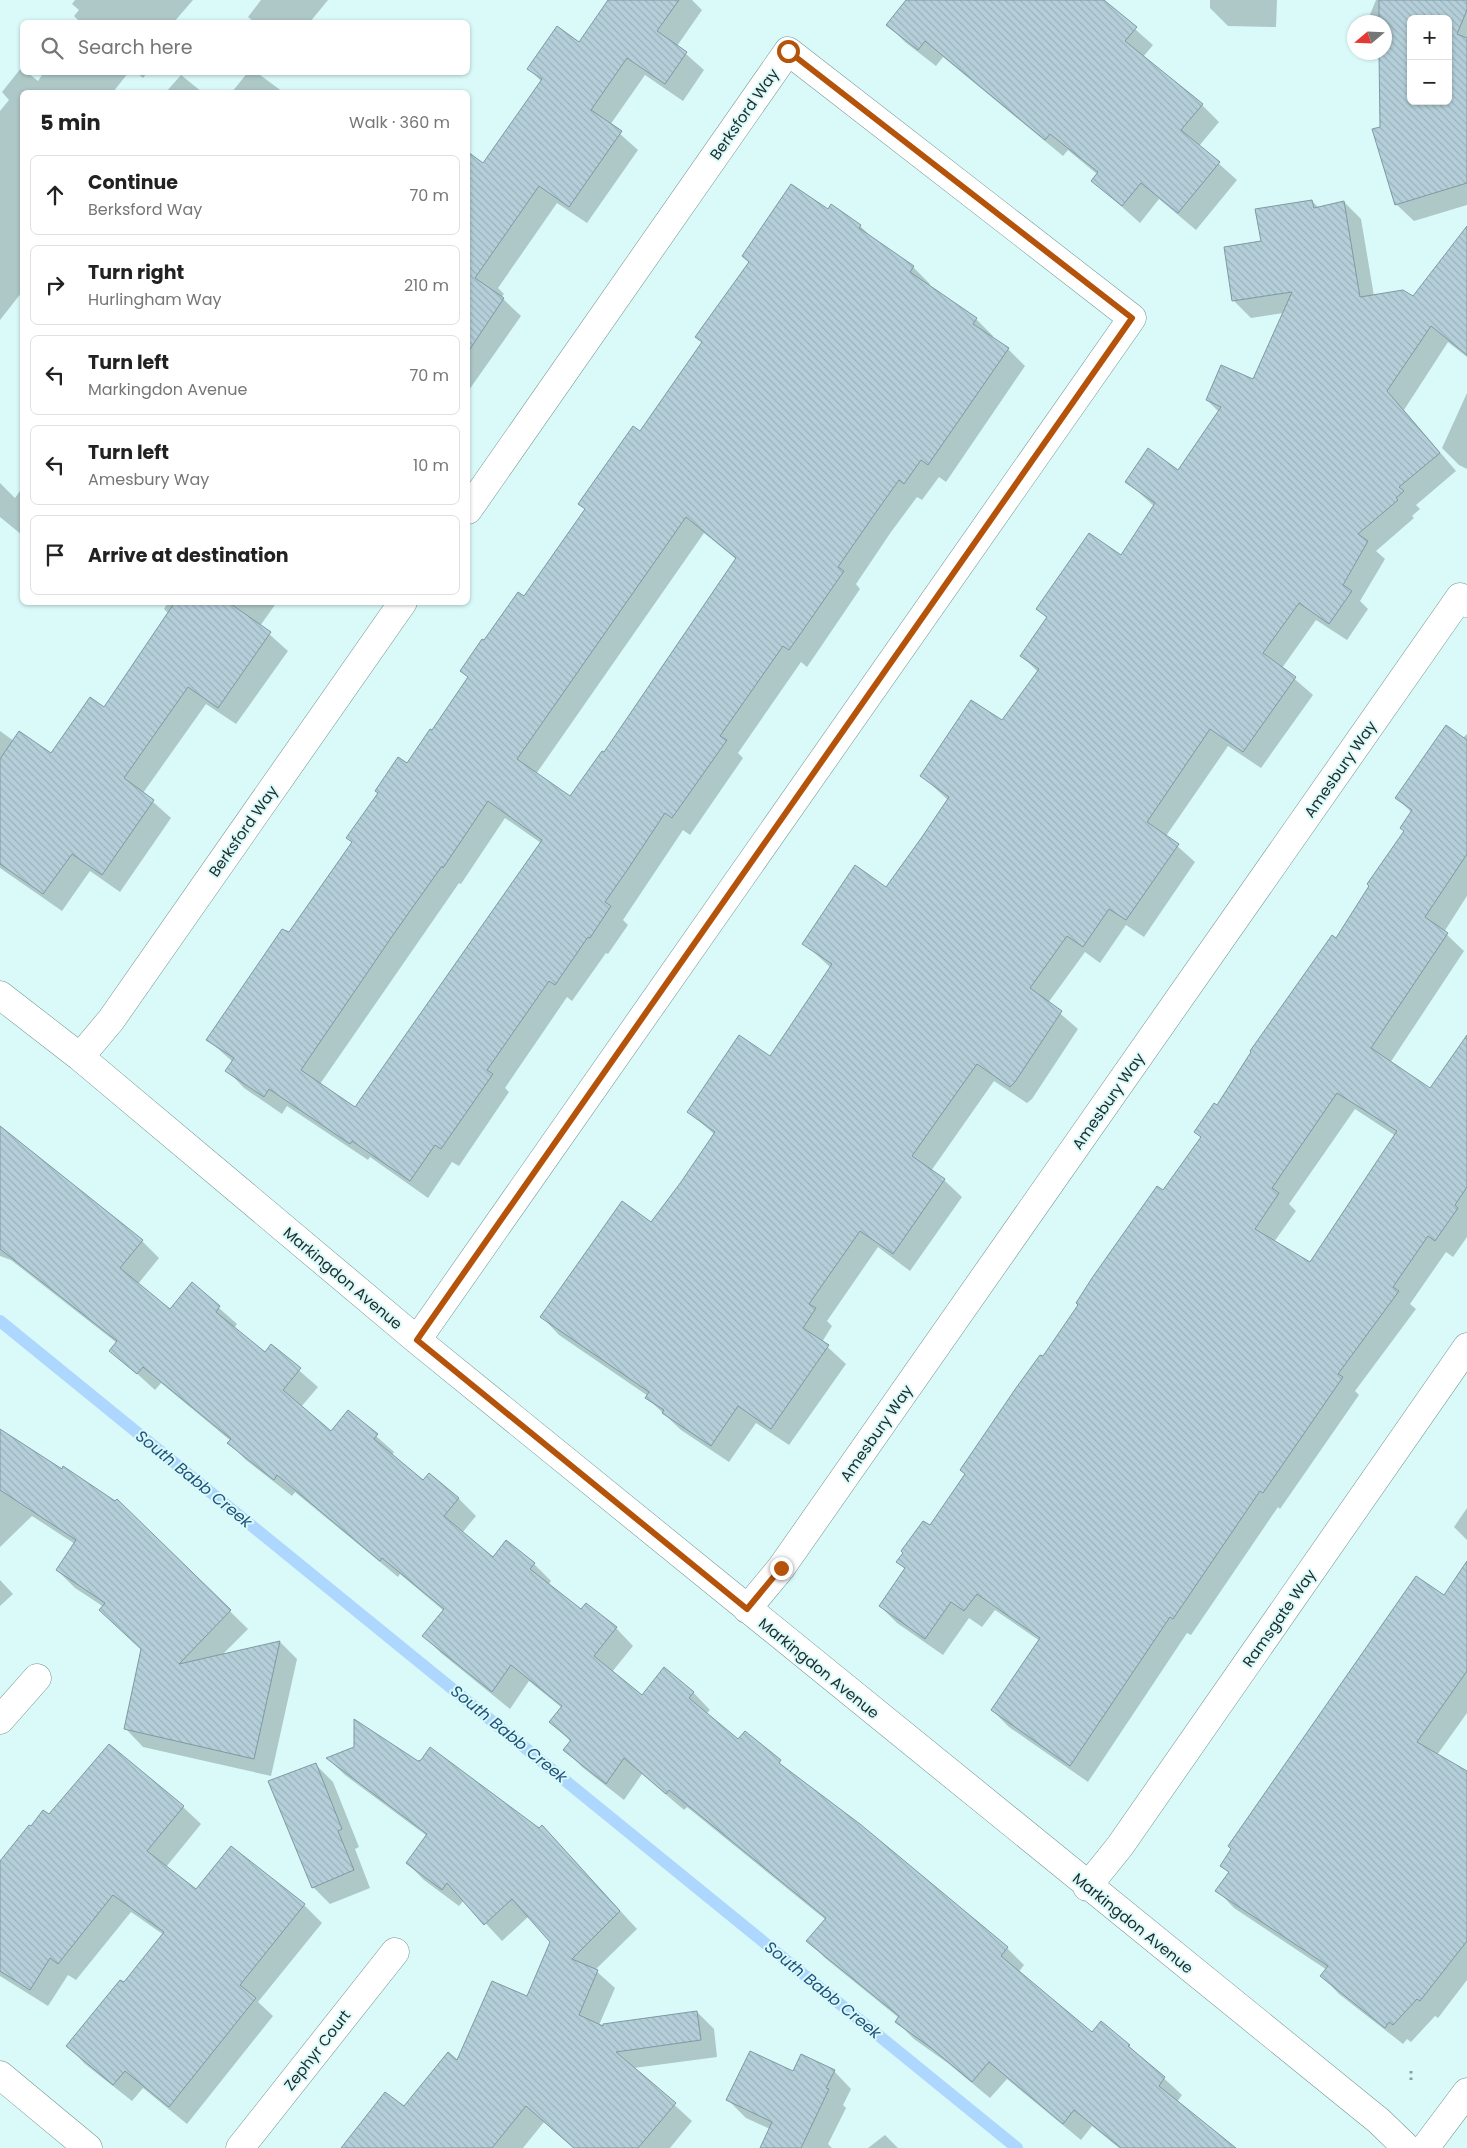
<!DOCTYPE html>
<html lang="en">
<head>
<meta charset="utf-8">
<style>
	:root { --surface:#fff; --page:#f2f2f2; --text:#222; --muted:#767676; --line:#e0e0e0 }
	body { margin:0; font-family:Poppins,sans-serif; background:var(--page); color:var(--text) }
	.controls { position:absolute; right:15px; top:15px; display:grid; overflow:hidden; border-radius:8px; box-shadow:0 1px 4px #0004 }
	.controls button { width:45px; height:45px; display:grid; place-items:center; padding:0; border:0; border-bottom:1px solid var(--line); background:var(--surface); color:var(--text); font:25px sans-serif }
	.compass { position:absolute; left:1347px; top:15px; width:45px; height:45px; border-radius:50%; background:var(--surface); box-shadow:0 1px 4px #0004; rotate:251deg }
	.stop { position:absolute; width:15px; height:15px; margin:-11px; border:4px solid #b45309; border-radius:50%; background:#fff }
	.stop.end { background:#b45309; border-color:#fff; box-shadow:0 1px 5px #0008 }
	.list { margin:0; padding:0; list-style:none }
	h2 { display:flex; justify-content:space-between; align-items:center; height:65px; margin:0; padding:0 20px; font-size:21px }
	h2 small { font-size:16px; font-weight:400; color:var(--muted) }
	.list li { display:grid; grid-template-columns:32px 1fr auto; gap:15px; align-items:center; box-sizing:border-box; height:80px; margin:0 10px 10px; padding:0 10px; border:1px solid var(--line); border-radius:8px }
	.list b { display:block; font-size:19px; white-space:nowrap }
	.list p { margin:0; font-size:16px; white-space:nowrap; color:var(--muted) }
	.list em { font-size:16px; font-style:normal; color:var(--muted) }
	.icon { flex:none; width:28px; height:28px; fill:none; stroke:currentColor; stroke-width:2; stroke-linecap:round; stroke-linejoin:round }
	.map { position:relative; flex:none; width:1467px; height:2148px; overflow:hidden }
	.search { position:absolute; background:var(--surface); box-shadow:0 1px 4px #0004; left:20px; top:20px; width:450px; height:55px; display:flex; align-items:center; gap:12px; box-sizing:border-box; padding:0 18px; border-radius:8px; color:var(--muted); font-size:19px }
	.panel { position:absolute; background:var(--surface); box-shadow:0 1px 4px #0004; left:20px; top:90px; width:450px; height:515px; border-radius:8px }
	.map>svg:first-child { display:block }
	.shadow { fill:#0003; fill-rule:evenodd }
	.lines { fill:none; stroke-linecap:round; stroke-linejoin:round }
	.stream { stroke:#add7fe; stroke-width:12 }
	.building { fill:url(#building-back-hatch); stroke:#7f99a3; fill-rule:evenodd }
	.minor-casing { stroke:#759393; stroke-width:29 }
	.path { stroke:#889f9f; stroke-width:3; stroke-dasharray:2.5 4; stroke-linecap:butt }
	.minor { stroke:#fff; stroke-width:28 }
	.route { stroke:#b45309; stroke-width:6 }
	.labels { text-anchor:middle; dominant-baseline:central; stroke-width:4; stroke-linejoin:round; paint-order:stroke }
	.street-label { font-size:15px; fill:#212d2d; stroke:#dafafa }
	.water-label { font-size:16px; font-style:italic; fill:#1f537c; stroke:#dafafa }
</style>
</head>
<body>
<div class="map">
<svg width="1467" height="2148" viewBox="0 0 1467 2148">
	<defs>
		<pattern id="building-back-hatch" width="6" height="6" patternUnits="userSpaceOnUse" patternTransform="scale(1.25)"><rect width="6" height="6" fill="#b4cfd9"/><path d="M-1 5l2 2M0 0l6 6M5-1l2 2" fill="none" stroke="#9ab2bb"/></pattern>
	</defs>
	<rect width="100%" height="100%" fill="#dafafa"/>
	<path class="shadow" d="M75,0h118l-19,22h-94l-6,-6 5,-6 -7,-6z
		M261,0h67l-18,22h-56l-6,-5z
		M609,0h83l10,10 -25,36 27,24 -21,31 -38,-26 -35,50 28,25 -51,73 -30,-20 -59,85 6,6 -3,3 20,19 -52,74 -1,-1v-235l16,11 57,-84 -12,-12 50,-26z
		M908,0h194l51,45 -10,12 59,48 17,17 -20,24 38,34 -41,50 -37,-31 -19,24 -47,-42 5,-6 -30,-25 -5,6 -120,-99 -7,9 -31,-24 -17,-17z
		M1210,0h67l-1,27 -48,-1 -18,-18z
		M1376,0h91v205l-53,16 -18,-17 -14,-76 2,-106h-17zM1411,19h37v82h-37z
		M21,68l1,4h5l11,9 6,-9h85l-16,20h-91v200l-22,28v-209l9,-11 -7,-8z
		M136,72h12l-5,6z
		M248,72h8l27,20h-51z
		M181,75l21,17h-36z
		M1312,201l7,7 25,-6 17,17 13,77 39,2 54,-70v129l-19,-15 -44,68 52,61 -40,34 4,4 -8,7 2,2 -38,33 9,8 -25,42 8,8 -21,31 -31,-20 -34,48 31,27 -52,73 -33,-22 -62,90 29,26 -51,75 -18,-12 -26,38 -15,-11 -37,51 30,26 -46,70 -5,4 -33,-22 -63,90 13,9 18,17 -52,74 -32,-24 -51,74 5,5 -10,16 24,22 -57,81 -33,-22 -27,39 -48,-32 -34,-32 1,-2 -89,-61 -17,-18 109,-94 31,-40 33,-48 -27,-24 82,-54 61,-89 -27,-25 82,-54 62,-89 -26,-24 81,-55 35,-49 -16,-16 26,-37 -11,-10 84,-52 33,-51 -27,-24 51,-11 41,-59 -12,-12 47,-20 30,-67 -33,5 -17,-17 -9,-53 37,-6z
		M828,210l32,16 16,15 37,26 17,17 -1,2 47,33 17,17 -1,2 16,11 17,17 -79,116 -7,-5 -17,23 -5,-3 -26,35 -35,52 4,5 -42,62 -11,16 -6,-5 -63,91 5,5 -53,77 -7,-5 -60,90 5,5 -20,29 -2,-1 -34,48 -5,-4 -62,91 4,4 -50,74 -7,-4 -24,36 -58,-41 -2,3 -81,-54 -5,8 -38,-26 -17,-18 6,-8 -25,-22 81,-106 64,-91 -6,-5 85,-106 37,-54 -7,-7 62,-73 62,-88 -6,-6 60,-71 63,-90 -6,-6zM704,533l33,27 -133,193 -33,45 -35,-24zM505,818l36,25 -186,265 -35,-24 139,-201 2,1z
		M1467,393v76l-8,-4 -17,-17z
		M0,483l15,15 7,-10v47l-22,-18z
		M168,602h109l-17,24 28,25 -52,73 -30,-20 -63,89 28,25 -51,74 -30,-21 -28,40 -62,-43v-137l14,10 38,14 53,-47 64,-94 -5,-5z
		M1467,734v162l-23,36 20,19 -74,112 41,27 36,-53v200l-14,20 -7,-5 -36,52 6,5 -61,82 4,4 -79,114 -2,-2 -87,128 -4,-2 -99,149 -79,-55 -17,-17 48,-69 -45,-31 -13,17 -13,-9 -26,37 -46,-32 -17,-17 26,-36 -8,-8 32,-35 113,-169 159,-220 -6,-6 21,-25 119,-167 69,-108 7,-19 -15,-15zM1355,1109l41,27 -86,127 -36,-21 22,-31 -7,-7z
		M0,1127l142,114 17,17 -21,26 32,27 22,-27 45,40 -3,4 31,26 6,-8 47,41 -17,20 31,25 17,-20 45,40 -2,3 31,27 35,16 18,18 -14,17 31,26 13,-17 28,22 17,17 -3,4 33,26 35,17 17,18 -21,26 30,24 51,-4 17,18 -4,4 32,27 7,-8 53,46 209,169 17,17 -6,8 75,61 9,-11 27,23 53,49 -5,7 57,46h-115l-27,-22 -11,14 -74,-61 -17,19 -41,-34 -35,-25 -17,-17 2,-4 -74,-60 -17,-17 18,-21 -139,-113 -3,3 -42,-36 -18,26 -42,-33 -17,-17 6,-8 -20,-20 11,-14 -33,-27 -19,28 -69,-56 -17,-17 20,-25 -44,-37 -2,3 -103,-85 -3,4 -46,-36 -17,-17 2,-2 -70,-58 -6,7 -44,-40 6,-7 -106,-83 -11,-4z
		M0,1430l115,73 2,-3 131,129 -26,26 58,-13 17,17 -26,117 -128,-29 -17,-18 16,-79 -38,-43 -29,-19 -18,-18 18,-26 -43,-28 -32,31z
		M1467,1508v32l-13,-13z
		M1467,1563v150l-30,42 30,18v207l-29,38 -3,-2 -24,26 -4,-3 -4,5 -64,-50 -17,-18 5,-6 -93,-62 -17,-18 12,-17 -8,-8 223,-268z
		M0,1580l13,14 -13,12z
		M109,1746l74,61 18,17 -35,43 30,23 35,-42 73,57 18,18 -64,79 15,14 -86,108 -44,-36 -11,13 -47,-37 -17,-18 56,-62 40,-49 -33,-23 -55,68 -8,-5 -20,31 -48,-30v-113l31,-35 18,-12z
		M328,1759l90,3 121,67 3,-3 95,103 -42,41 20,18 -16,37 5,3 93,-16 17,17 3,28 -83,11 58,53 -22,27h-97l-29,-26 -21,26h-182l44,-54 19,14 124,-110 24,-56 -23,-26 -27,25 -38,-41 -5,6 -35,-26 -17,-17 20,-27 -82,-61z
		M315,1764l18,18 26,65 -4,2 15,39 -40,16 -17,-17z
		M834,2071l17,18 -8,16 3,3 -18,36 4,4h-71l9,-19 -24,-11 -18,-18 65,-28z
		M885,2135l13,13h-30z"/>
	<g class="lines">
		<path class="stream" d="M0,1321l1017,827"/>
	</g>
	<path class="building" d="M608,0h71l-22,31 30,21 -22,32 -38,-26 -36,52 31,21 -53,76 -30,-21 -64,92 29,20 -36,54v-200l15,11 59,-84 -15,-10 30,-43 22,16z
		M906,0h198l33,27 -12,14 78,63 -22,26 39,32 -42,51 -37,-30 -19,23 -31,-25 7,-9 -48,-38 -5,6 -120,-99 -7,9 -32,-25z
		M1379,0h88v10l-10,24 10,4v145l-72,22 -23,-76 8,-2 -1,-75h5v-30h-5zM1411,19h37v82h-37z
		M791,184l37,25 3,-5 30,21 -2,3 55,38 -4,6 67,46 -4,6 36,24 -81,117 -7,-5 -17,24 -5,-4 -25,35 -36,52 6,4 -43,62 -12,17 -6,-4 -63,90 7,4 -55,78 -7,-5 -37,56 -23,33 6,4 -21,32 -2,-1 -33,48 -6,-4 -62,89 6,4 -52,75 -6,-4 -25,36 -58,-40 -2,3 -81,-55 -5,8 -39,-26 9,-13 -28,-18 76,-111 7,3 63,-90 -6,-4 32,-45 -3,-2 23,-34 9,6 23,-34 2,1 36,-53 -8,-6 22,-32 2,1 34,-48 6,4 61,-87 -7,-5 55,-78 7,5 62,-89 -7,-5 54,-75 -7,-6zM686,517l50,41 -132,194 -2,-1 -32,45 -53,-37zM488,801l54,39 -187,267 -54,-37 92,-135 49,-69 1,2z
		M1312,200l2,8 30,-7 16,96 43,-7 10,6 54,-70v129l-36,-29 -44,65 53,62 -41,34 5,4 -8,7 2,2 -40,34 10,7 -25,44 9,6 -23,33 -30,-21 -36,50 33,24 -53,75 -33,-23 -63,93 32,22 -53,76 -17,-11 -26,38 -16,-11 -37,52 32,23 -47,71 -5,5 -33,-23 -65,92 33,23 -52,75 -33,-23 -51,73 7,4 -13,20 26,17 -58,84 -33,-23 -27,40 -49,-33 2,-3 -19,-12 4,-6 -109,-75 82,-116 29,21 30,-40 34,-50 -28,-20 52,-77 31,21 62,-92 -30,-20 53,-79 31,22 36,-50 27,-40 -29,-21 51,-76 31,20 37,-51 -19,-13 27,-39 -11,-8 53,-76 32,22 34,-52 -30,-21 23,-34 30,22 43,-63 -15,-7 15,-35 32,14 39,-87 -60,9 -8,-54 37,-6 -6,-32z
		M175,602h53l43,30 -53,76 -30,-21 -64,91 30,22 -52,75 -30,-21 -29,40 -43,-30v-105l19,-28 32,22 39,-56 14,10z
		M1446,725l21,15v114l-42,63 23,16 -77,115 59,40 37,-53v152l-12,18 3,3 -23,33 -7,-5 -35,51 6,4 -61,83 5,3 -80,116 -3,-2 -87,128 -3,-2 -100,149 -79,-56 49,-72 -63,-44 -13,17 -13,-9 -26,37 -46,-33 26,-38 -9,-6 7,-9 -2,-2 22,-30 7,4 35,-51 -5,-4 56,-82 24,-33 3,1 35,-51 -2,-2 16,-25 65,-92 6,4 38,-53 -7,-5 20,-29 3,2 34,-53 -1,-1 82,-116 4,3 33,-52 -2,-2 37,-53 -4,-3 12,-18 -17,-12zM1337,1093l60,38 -87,131 -55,-33 24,-36 -7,-5z
		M0,1126l143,114 -23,28 50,41 22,-27 28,24 -4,6 49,40 6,-8 30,24 -18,22 48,41 17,-21 30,24 -4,5 49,41 6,-7 30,25 -15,18 49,41 13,-17 29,23 -5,6 51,40 5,-6 31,24 -23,29 48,39 22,-28 30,25 -5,6 49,41 7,-8 36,29 -2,3 81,61 148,123 -7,9 91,76 9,-11 29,24 -2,1 37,31 -6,9 77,62h-115l-47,-38 -11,14 -74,-62 -17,20 -42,-35 -35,-25 4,-6 -93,-75 20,-23 -157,-128 -3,4 -42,-36 -18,26 -43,-34 8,-10 -22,-18 13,-16 -51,-41 -19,27 -70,-56 22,-27 -62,-51 -2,3 -103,-86 -3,5 -47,-37 4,-4 -88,-72 -6,7 -28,-23 8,-10 -117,-92z
		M0,1429l62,40 1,-3 52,35 2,-2 114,111 -52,54 101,-23 -26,118 -130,-30 17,-80 -42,-39 6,-7 -49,-33 20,-30 -76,-50z
		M1467,1561v110l-50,71 50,29v170l-47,60 -3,-2 -24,26 -4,-3 -4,6 -65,-52 8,-10 -113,-75 14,-19 -9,-6 11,-17 -3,-3 188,-270 28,19z
		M354,1719l64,42 3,-1 9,-13 109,81 3,-3 78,86 -48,48 26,11 -19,45 24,11v-2l94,-13 4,29 -85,12 60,51 -38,45h-64l-48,-42 -34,42h-151l44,-56 19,14 44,-54 9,8 35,-79 35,15 23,-54 -38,-43 -28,26 -37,-42 -5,7 -36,-27 21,-29 -101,-76 28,-11z
		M109,1744l75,62 -37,45 49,38 35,-43 74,58 -65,81 16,13 -87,109 -44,-36 -12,14 -47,-39 54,-66 4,2 40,-50 -51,-37 -55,69 -8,-6 -20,32 -30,-19v-110l29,-36 2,1 12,-16 6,4z
		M316,1763l26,66 -4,2 16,39 -42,18 -44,-107z
		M750,2051l43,20 8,-17 34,16 -9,18 3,1 -28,59h-41l12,-26 -46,-22z"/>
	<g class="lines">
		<defs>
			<path id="minor" d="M0,995l80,62 337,283 962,781 28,27
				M80,1057l31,-37 292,-418
				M417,1340l715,-1022 -344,-267 -320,459
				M747,1609l34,-41 679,-971 7,6
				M0,1720l37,-42
				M1087,1887l33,-41 347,-499
				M0,2075l88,73
				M240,2148l155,-196
				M1425,2148l42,-56"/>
		</defs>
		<use href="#minor" class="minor-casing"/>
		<path class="path" d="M1411,2071v9"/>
		<use href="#minor" class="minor"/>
	</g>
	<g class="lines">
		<path class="route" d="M781,1568l-34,41 -330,-269 715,-1022 -344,-267"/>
	</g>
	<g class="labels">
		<g class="street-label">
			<text transform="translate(744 114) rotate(-55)">Berksford Way</text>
			<text transform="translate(1340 769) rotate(-55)">Amesbury Way</text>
			<text transform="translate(243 831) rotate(-55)">Berksford Way</text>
			<text transform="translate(1108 1101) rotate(-55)">Amesbury Way</text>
			<text transform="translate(343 1278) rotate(40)">Markingdon Avenue</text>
			<text transform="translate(876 1433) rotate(-55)">Amesbury Way</text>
			<text transform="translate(1279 1618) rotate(-55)">Ramsgate Way</text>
			<text transform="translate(819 1668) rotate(39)">Markingdon Avenue</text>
			<text transform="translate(1133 1923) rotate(39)">Markingdon Avenue</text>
			<text transform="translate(317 2050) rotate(-52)">Zephyr Court</text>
		</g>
		<g class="water-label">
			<text transform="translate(194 1479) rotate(39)">South Babb Creek</text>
			<text transform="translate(509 1734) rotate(39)">South Babb Creek</text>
			<text transform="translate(823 1990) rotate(39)">South Babb Creek</text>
		</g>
	</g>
</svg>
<div class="controls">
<button>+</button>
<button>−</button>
</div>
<svg class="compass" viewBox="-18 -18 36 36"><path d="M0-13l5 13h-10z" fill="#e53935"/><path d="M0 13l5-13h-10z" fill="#767676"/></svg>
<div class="stop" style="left:788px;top:51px"></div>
<div class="stop end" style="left:781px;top:1568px"></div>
<div class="search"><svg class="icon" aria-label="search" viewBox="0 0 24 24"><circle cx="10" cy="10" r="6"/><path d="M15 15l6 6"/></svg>Search here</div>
<section class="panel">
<h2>5 min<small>Walk · 360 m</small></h2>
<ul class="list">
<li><svg class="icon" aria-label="ahead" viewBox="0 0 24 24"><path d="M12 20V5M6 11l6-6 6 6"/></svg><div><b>Continue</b><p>Berksford Way</p></div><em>70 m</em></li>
<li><svg class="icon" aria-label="right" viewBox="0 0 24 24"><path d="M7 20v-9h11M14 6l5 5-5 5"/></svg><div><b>Turn right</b><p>Hurlingham Way</p></div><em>210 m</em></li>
<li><svg class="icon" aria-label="left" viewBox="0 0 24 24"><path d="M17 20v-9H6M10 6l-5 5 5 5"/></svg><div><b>Turn left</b><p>Markingdon Avenue</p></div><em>70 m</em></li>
<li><svg class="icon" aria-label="left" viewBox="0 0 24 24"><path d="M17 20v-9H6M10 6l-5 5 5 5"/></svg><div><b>Turn left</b><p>Amesbury Way</p></div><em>10 m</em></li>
<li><svg class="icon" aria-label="arrive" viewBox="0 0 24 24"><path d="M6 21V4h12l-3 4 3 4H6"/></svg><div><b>Arrive at destination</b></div></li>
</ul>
</section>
</div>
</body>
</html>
